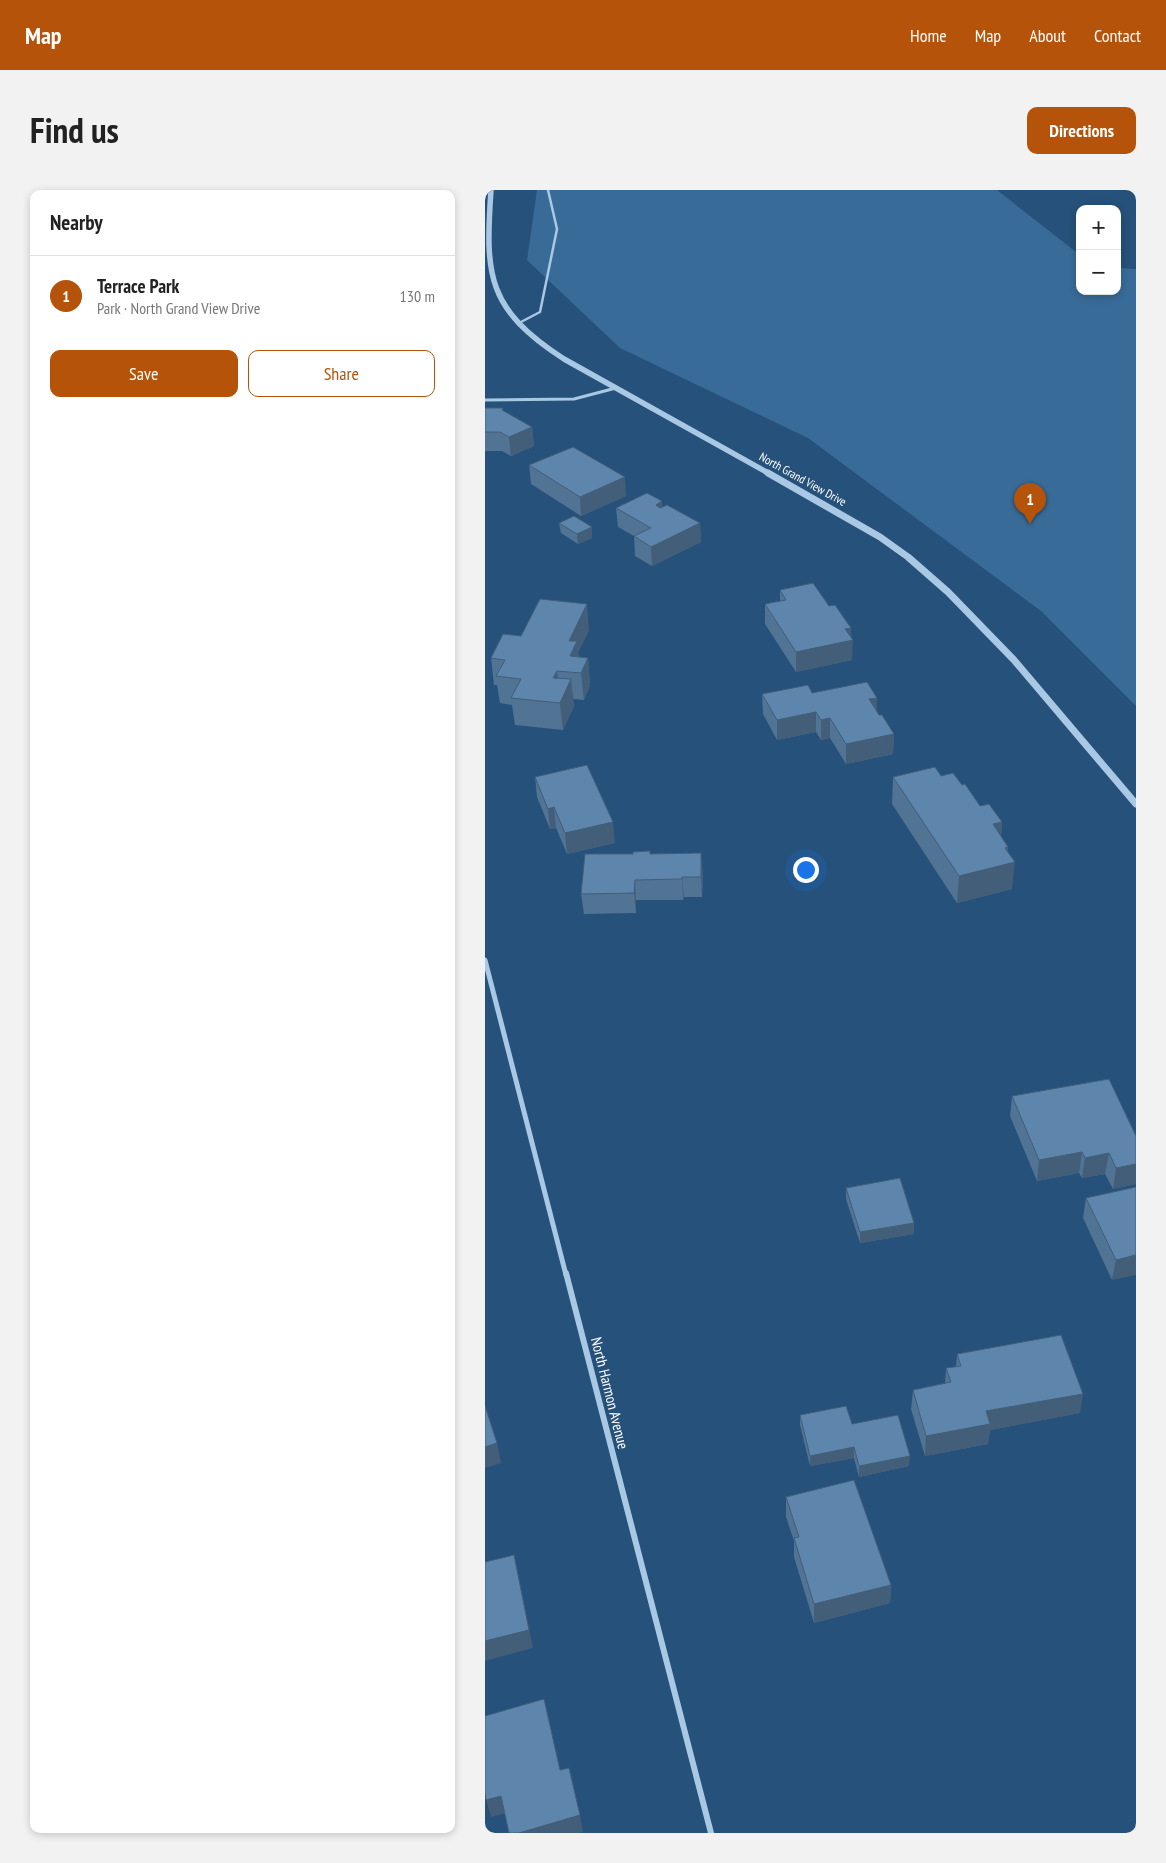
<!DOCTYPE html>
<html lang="en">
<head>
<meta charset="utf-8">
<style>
	:root { --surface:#fff; --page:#f2f2f2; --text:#222; --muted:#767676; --line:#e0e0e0; --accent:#b45309 }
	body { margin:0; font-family:"PT Sans Narrow",sans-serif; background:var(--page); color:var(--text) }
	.controls { position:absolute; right:15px; top:15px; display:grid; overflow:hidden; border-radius:10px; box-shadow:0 2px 8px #0003 }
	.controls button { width:45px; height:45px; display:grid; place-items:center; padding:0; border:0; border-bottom:1px solid var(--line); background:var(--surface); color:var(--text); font:25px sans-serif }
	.you { position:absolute; left:320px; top:679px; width:18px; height:18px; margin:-12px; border:4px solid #fff; border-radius:50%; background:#1a73e8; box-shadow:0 0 0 8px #1a73e833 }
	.badge { display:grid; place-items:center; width:32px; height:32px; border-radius:50%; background:var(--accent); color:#fff; font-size:16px; font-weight:700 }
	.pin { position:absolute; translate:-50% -41px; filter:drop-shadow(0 1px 2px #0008) }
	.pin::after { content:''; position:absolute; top:26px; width:18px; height:15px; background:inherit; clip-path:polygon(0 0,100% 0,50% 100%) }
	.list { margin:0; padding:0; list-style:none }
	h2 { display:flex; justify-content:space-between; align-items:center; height:65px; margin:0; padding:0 20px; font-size:21px }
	h2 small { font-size:16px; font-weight:400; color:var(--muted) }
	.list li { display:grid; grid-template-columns:32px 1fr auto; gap:15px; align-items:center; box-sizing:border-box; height:80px; padding:0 20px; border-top:1px solid var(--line) }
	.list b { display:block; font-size:19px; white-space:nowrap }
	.list p { margin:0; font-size:16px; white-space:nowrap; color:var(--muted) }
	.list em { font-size:16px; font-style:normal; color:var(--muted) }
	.actions { display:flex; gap:10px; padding:15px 20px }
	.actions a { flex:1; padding:11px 0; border:1px solid var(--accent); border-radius:10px; text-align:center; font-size:18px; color:var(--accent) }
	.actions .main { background:var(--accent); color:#fff }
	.map { position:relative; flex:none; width:651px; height:1643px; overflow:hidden; border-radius:10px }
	header { display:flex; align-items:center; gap:30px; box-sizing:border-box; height:70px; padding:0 25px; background:var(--accent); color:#fff }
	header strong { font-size:24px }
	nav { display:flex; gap:28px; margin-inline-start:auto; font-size:18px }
	.intro { display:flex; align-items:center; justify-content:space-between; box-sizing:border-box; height:120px; padding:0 30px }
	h1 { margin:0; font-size:35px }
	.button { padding:12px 22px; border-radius:10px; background:var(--accent); color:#fff; font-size:18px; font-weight:700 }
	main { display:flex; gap:30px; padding:0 30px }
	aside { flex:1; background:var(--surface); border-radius:10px; box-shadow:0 2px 8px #0003 }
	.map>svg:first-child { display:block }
	.green { fill:#396b98 }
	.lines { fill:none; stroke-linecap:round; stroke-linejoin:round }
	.service { stroke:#a9c8e4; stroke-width:2.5 }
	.minor-far2 { stroke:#a9c8e4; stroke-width:3 }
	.minor-far1 { stroke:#a9c8e4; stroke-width:5 }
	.minor { stroke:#a9c8e4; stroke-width:6 }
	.tertiary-far1 { stroke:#a9c8e4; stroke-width:5.5 }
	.tertiary { stroke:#a9c8e4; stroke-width:7 }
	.wall { fill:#517394 }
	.shaded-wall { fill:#425e78 }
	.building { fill:#5e86ac; stroke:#425e78 }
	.labels { text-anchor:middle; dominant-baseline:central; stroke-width:4; stroke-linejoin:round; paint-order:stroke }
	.far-street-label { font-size:12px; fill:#fff; stroke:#26517a }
	.street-label { font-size:15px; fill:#fff; stroke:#26517a }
</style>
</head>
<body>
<header>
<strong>Map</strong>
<nav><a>Home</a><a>Map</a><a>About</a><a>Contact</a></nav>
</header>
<div class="intro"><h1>Find us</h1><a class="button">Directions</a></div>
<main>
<aside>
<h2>Nearby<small></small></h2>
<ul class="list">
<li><span class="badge">1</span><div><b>Terrace Park</b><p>Park · North Grand View Drive</p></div><em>130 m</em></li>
</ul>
<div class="actions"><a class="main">Save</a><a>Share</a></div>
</aside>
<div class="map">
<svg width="651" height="1643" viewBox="0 0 651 1643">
	<rect width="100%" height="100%" fill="#26517a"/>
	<path class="green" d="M52,0h460l83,65v36h37v-23l19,1v437l-95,-95 -233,-173 -188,-90 -93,-88z"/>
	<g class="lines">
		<path class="service" d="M34,133l21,-11 17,-83 -9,-39"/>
		<path class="minor-far2" d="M0,210l89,-1 42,-11"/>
		<path class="minor-far1" d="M0,770l81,315"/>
		<path class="minor" d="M81,1083l145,560"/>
		<path class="tertiary-far1" d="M6,0c-6,86 -4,119 73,169l206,115"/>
		<path class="tertiary" d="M283,283l112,64 28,20 40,35 66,68 122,144"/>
	</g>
	<path class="wall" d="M0,218h18v3l29,16 2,19 -23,10 -9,-5h-17z
		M44,275l97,31 -45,20 -50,-32z
		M178,317l37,16 1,19 -49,24 -17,-10 -1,-20 -16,-9 -2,-19z
		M74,333l33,15 -14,6 -17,-11z
		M295,400l49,16 22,22 1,32 -56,12 -31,-48v-20l15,-3z
		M104,440l-11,23 1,4 9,1 2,27 -6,15 -11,-1 1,7 -11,24 -48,-5 -3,-20 -12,-2 -3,-18h-3l-3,-27 30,-22z
		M327,503l65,5v15l17,21 -1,20 -47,10 -16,-26 -9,2 -5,-8 -39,8 -14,-26 -1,-20z
		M456,586l21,9 18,21 22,16 -1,14 7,11v4l4,38 -55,14 -65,-99 1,-27z
		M50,587l80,66 -48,11 -11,-26 -6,1 -13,-32z
		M165,664l53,20 -1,23h-18l-1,3h-47v13l-52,1 -3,-20z
		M527,906l124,40v48l-23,5 -8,-15 -23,4 -3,-5 -42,8 -27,-65z
		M651,997l-24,93 -29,-62 3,-20z
		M361,998l68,35v11l-54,9 -14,-44z
		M472,1164l123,59 -90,17 -2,14 -63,12 -14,-47 2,-19 32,-6 1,-16 10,-1z
		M315,1225l52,9 57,42 -50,11 -5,-19 -44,8 -10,-41z
		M301,1307l105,88 -1,18 -76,20 -20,-66v-16l-8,-24z"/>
	<path class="shaded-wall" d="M47,237l2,19 -23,10 -2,-19z
		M140,287l1,19 -45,20 -1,-19z
		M177,311l1,20 -7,-16z
		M215,333l1,19 -49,24 -1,-19z
		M107,337v11l-14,6 -1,-10z
		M102,414l2,26 -11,23 2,15 -8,4 -3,-31z
		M366,438v12h2l-1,20 -56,12v-20l49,-23z
		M103,468l2,27 -6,15 -3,-27z
		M72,481l3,27 -7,-20z
		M86,489l3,27 -11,24 -3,-27z
		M392,508v20l-8,-19z
		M331,522v20l-39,8v-20z
		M345,528v20l-9,2v-20z
		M409,544l-1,20 -47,10v-20z
		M69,617l2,21 -6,1 -2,-20z
		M128,632l2,21 -48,11 -2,-21z
		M517,632l-2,28 -7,-26z
		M523,657l-1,17 8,-2 -3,27 -55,14 2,-27 46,-28z
		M216,663l2,21 -1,23 -1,-20z
		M197,687l2,20 -1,3 -1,-21z
		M150,690l1,20v13l-2,-20z
		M597,962l-3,21 -42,8 2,-21z
		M624,963l-4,21 -23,4 3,-20z
		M651,974v20l-23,5 3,-21z
		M429,1033v11l-54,9v-11z
		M651,1065v20l-24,5 4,-20z
		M598,1204l-3,19 -90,17 -2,14 -63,12 1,-20 60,-25z
		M12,1253l4,20 -16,5v-21z
		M369,1257v11l-44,8v-10z
		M425,1266l-1,10 -50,11v-11z
		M33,1384l15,74 -48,13v-20z
		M406,1395l-1,18 -76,20v-19z
		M16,1606l5,17 -15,4 -5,-17z
		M95,1625l3,17 -4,1h-60z"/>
	<path class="building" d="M0,218h18l-1,2 30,17 -23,10 -9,-5h-15z
		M88,257l52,30 -45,20 -51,-32z
		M162,303l15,8 -6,4 4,3 7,-3 33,18 -49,24 -17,-11 17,-8 -35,-20z
		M89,326l18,11 -15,7 -18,-11z
		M328,393l16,23 6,-1 16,23 -6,1 8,11 -57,12 -31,-48 21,-4 -6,-10z
		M55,409l47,5 -18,37h8l-7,15 18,2 -7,15 -24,-2 -4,7 18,1 -11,24 -49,-5 10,-19 -25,-3 9,-16 -14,-2 12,-24 18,2z
		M382,492l10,16 -8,1 10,16h3l12,19 -48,10 -16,-26 -9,2 -5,-8 -39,8 -15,-26 46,-9 4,8z
		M102,575l26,57 -48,11 -11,-26 -6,2 -13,-32z
		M450,577l6,9 12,-3 9,12 3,-1 15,22 9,-2 13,18 -9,2 15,23 -3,1 10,14 -56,14 -66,-99z
		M165,661v3l51,-1v24h-19v2l-47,1 -1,13 -53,1 4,-40h48v-2z
		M624,889l27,57v28l-20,4 -7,-15 -24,5 -3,-6 -43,8 -27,-64z
		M415,988l14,45 -54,9 -14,-44z
		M651,997v68l-20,5 -30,-62z
		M576,1145l22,59 -97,17 4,13 -64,12 -13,-46 38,-8 -5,-14 15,-2 -4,-12z
		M0,1216l12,37 -12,4z
		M361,1216l6,18 46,-9 12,41 -51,10 -5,-19 -44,9 -10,-41z
		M369,1290l37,105 -77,19 -20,-66 5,-1 -13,-40z
		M29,1365l15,75 -44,11v-79z
		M59,1509l16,71 9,-2 11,47 -61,18h-10l-8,-37 -15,4 -1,-7v-77z"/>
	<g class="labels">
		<g class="far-street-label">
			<text transform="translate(318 289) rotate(29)">North Grand View Drive</text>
		</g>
		<g class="street-label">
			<text transform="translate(125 1203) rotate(76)">North Harmon Avenue</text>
		</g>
	</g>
</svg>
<div class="controls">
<button>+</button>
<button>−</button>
</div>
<div class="you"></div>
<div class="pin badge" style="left:545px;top:334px">1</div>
</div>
</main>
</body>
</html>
